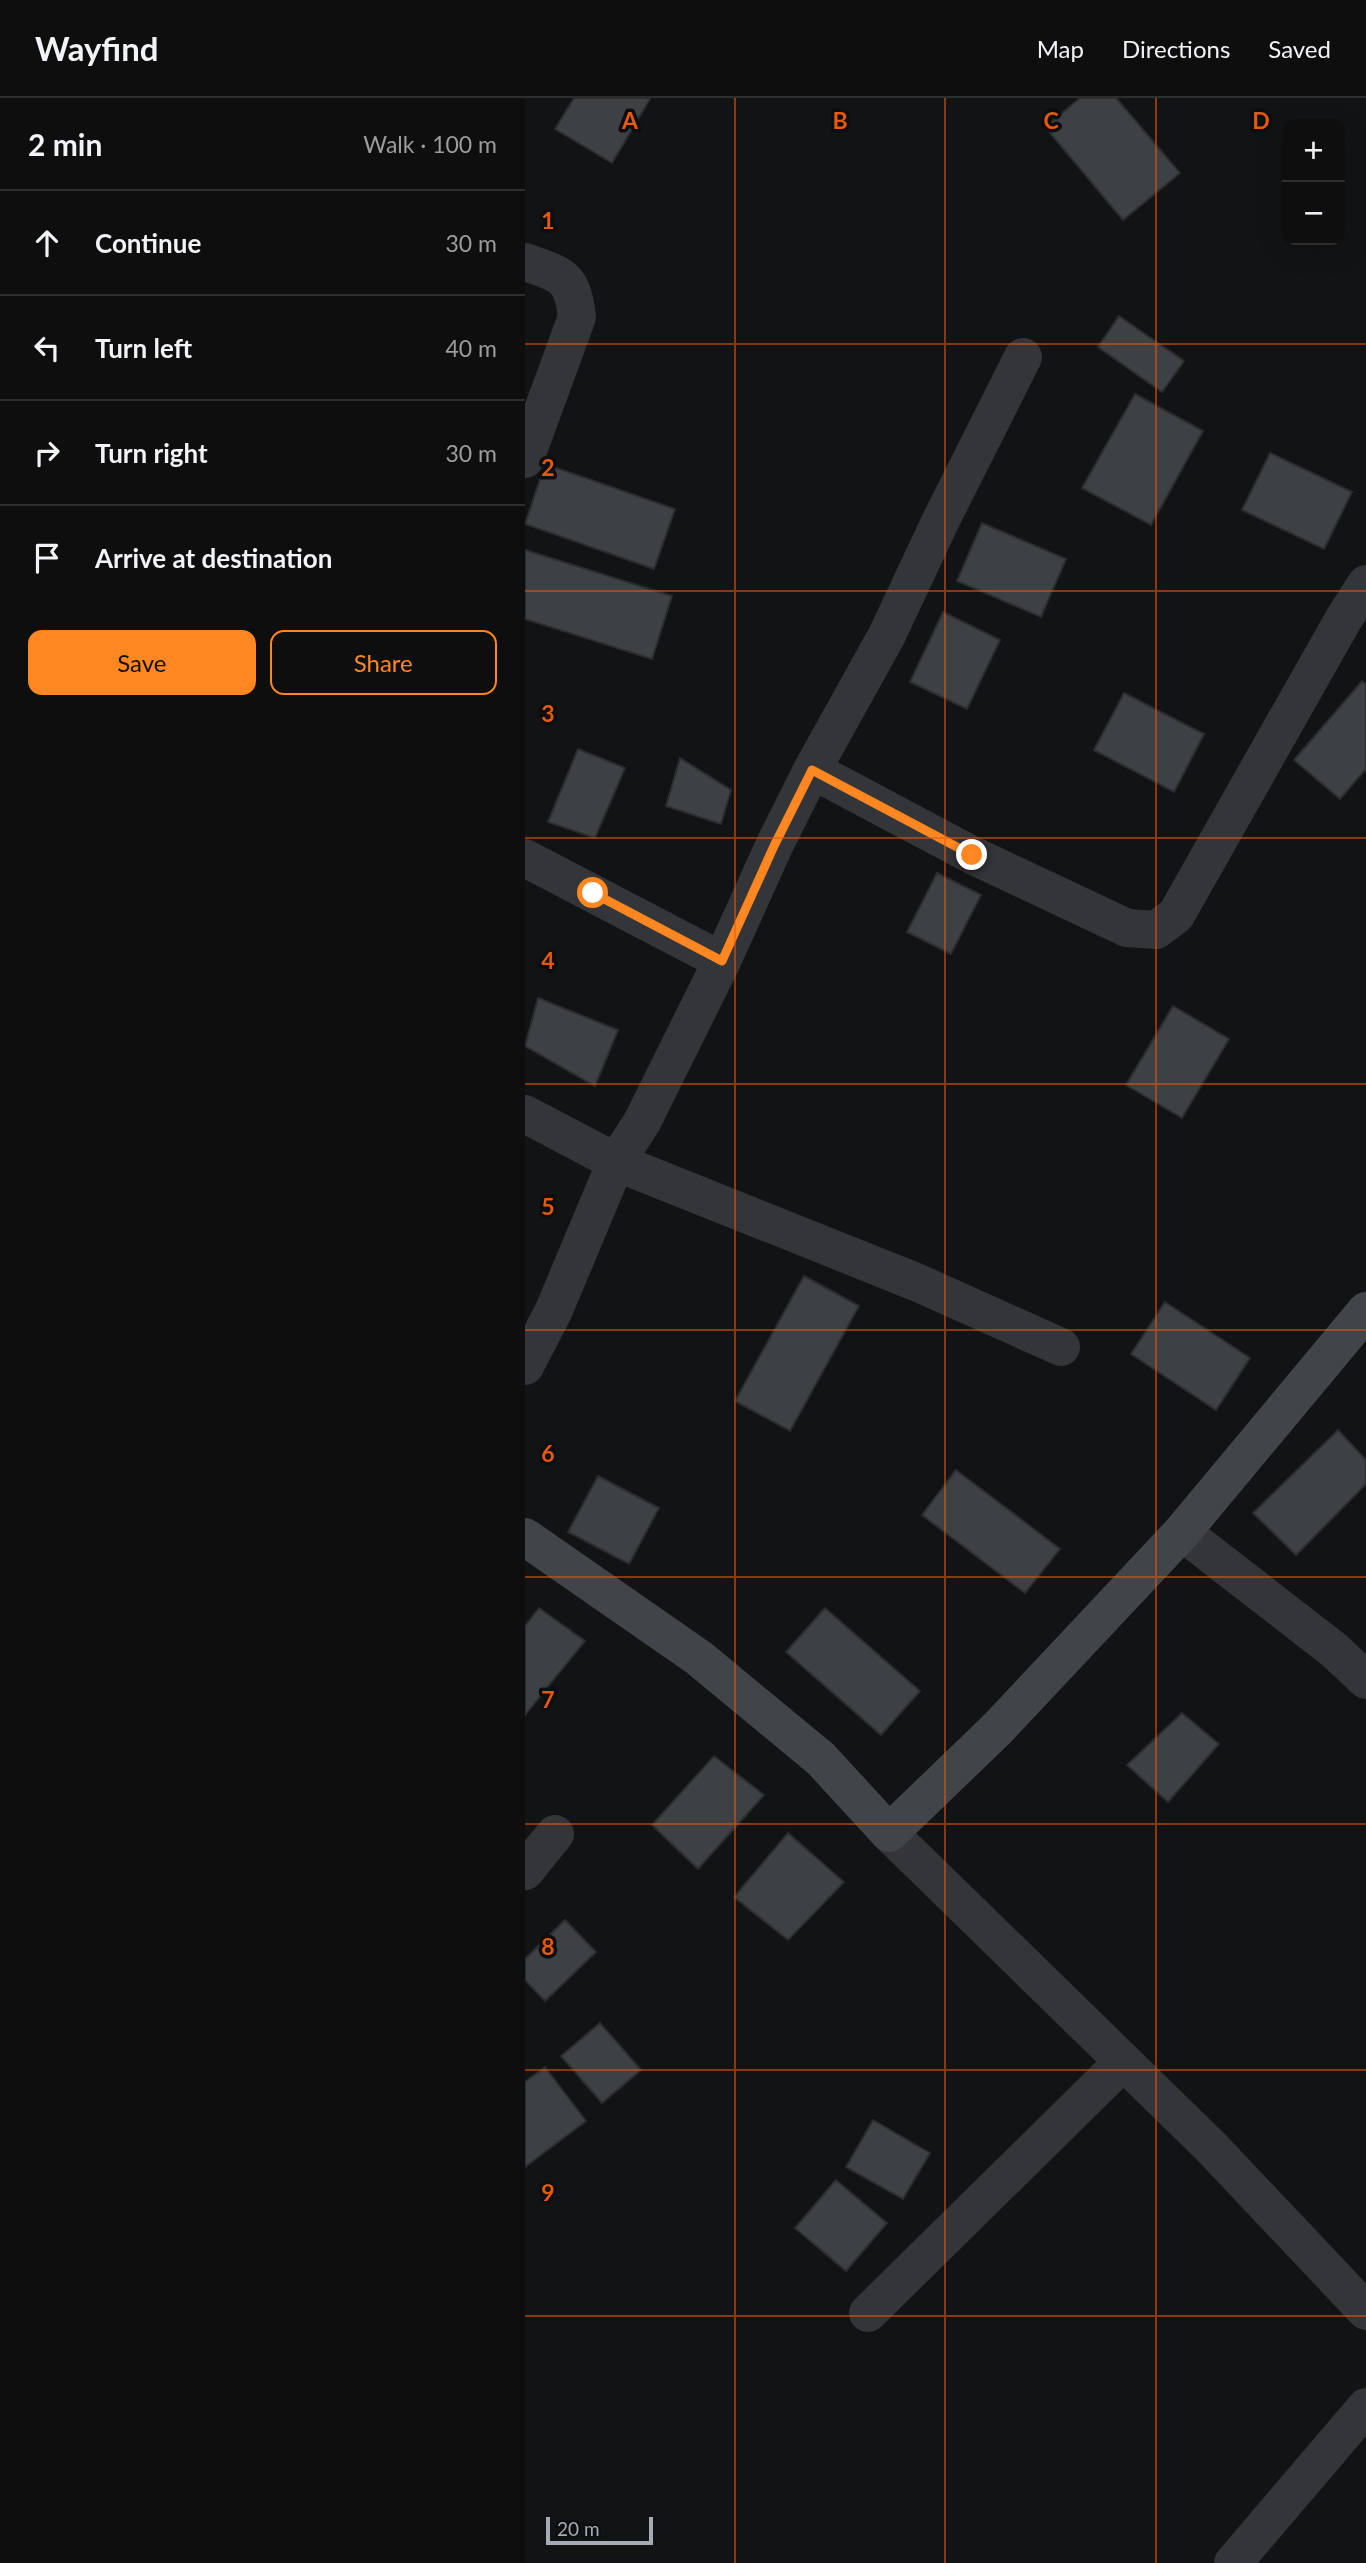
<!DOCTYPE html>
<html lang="en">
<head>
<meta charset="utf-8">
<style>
	:root { --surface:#0e0e0f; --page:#1c1c1d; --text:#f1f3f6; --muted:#9b9c9e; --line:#2e2e2f; --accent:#fe8721 }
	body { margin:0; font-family:Lato,sans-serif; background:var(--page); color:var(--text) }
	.controls { position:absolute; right:21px; top:21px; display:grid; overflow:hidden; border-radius:14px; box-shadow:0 7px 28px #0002 }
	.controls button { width:63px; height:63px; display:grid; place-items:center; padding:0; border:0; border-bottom:2px solid var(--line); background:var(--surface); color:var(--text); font:35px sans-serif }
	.scale { position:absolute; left:21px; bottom:18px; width:107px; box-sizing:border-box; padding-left:7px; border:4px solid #a3acb6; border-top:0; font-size:19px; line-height:24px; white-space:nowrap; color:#a3acb6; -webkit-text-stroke:5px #0d0e0f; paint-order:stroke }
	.stop { position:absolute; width:21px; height:21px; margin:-16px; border:5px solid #fe8721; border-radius:50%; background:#fff }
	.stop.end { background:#fe8721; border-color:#fff; box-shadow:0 2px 7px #0008 }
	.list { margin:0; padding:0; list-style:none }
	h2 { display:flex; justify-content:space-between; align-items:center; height:91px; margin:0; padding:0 28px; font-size:30px }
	h2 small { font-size:23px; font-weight:400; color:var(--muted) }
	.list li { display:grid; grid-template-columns:46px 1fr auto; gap:21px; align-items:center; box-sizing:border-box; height:105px; padding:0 28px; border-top:2px solid var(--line) }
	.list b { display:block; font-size:26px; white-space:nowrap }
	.list em { font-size:23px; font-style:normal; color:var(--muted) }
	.actions { display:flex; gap:14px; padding:21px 28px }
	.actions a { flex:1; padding:16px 0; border:2px solid var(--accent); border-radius:14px; text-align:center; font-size:24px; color:var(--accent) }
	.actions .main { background:var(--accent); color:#111 }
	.icon { flex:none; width:38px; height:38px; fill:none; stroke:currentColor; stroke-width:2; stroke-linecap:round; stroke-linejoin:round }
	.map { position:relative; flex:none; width:841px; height:2465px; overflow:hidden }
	header { display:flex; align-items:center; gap:42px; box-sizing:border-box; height:98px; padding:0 35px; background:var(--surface); border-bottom:2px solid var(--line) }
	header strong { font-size:33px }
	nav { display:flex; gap:38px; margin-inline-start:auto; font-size:24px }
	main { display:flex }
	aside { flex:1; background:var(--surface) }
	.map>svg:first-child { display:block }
	.building { fill:#3e4144; stroke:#2c2d30; stroke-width:2 }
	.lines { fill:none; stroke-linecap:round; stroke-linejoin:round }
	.street { stroke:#333539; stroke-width:38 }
	.secondary { stroke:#41454a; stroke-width:38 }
	.route { stroke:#fe8721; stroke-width:9 }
	.grid { fill:none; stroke:#e8590c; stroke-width:2; stroke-opacity:0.55 }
	.grid-label { font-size:23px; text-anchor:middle; font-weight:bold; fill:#e8590c; stroke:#0d0e0f; stroke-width:7; stroke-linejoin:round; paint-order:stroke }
</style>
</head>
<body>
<header>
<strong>Wayfind</strong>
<nav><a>Map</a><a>Directions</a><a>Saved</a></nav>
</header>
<main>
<aside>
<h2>2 min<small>Walk · 100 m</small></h2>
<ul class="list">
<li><svg class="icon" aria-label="ahead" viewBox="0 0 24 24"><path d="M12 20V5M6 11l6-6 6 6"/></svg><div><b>Continue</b></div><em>30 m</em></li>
<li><svg class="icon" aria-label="left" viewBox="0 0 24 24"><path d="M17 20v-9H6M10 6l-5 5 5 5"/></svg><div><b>Turn left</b></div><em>40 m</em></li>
<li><svg class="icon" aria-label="right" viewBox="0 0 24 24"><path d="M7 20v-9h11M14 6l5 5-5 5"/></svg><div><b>Turn right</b></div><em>30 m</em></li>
<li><svg class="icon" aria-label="arrive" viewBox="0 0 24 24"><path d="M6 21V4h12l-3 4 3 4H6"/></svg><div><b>Arrive at destination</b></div></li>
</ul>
<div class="actions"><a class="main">Save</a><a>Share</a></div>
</aside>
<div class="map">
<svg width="841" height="2465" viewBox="0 0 841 2465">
	<rect width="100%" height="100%" fill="#121314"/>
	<path class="building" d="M49,0h75l1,1 -38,64 -57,-34z
		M555,0h36l64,75 -57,47 -78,-93z
		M594,218l65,45 -22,31 -64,-45z
		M610,296l68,37 -52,94 -69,-37z
		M745,355l82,39 -28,57 -82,-39z
		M20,366l130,45 -21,60 -129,-45z
		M457,425l84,36 -25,58 -84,-36z
		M0,452l147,46 -20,63 -127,-40z
		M418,514l57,28 -33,69 -57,-27z
		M837,583l4,3v85l-26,30 -46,-39z
		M599,595l80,41 -30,58 -80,-42z
		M53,651l47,19 -30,70 -47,-16z
		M155,660l51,32 -10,34 -55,-18z
		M412,775l44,22 -30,59 -44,-22z
		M13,900l80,32 -23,56 -70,-40z
		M648,908l56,33 -47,79 -56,-33z
		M279,1178l55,30 -69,125 -55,-30z
		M640,1204l85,56 -34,52 -85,-56z
		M813,1332l28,30v24l-70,71 -43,-42z
		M431,1372l104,79 -35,44 -103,-78z
		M73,1378l61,32 -30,56 -61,-32z
		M14,1510l46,33 -60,74v-89z
		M300,1510l95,83 -39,44 -95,-83z
		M657,1615l37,31 -51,58 -41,-37z
		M189,1658l50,39 -66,74 -46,-44z
		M263,1735l56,49 -56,58 -54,-43z
		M40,1822l31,32 -51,49 -20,-21v-21z
		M75,1925l41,47 -39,33 -41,-47z
		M20,1969l41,54 -61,46v-85z
		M348,2022l57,33 -27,46 -57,-32z
		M311,2082l51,43 -41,48 -51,-43z"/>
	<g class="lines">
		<path class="street" d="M0,164c37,13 47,13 52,55l-52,142
			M287,672l160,85 155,73 29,2 20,-15 167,-295 23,-36
			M0,760l197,103
			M0,1016l91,48 300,120 145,65
			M0,1268l29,-56 62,-148 26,-40 80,-161 52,-115 38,-76 75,-135 53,-113 83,-165
			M657,1434l152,118 32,30
			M364,1735l322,314 155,164
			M0,1773l30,-37
			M343,2215l255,-251
			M708,2465l133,-156"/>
		<path class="secondary" d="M0,1439l174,121 122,101 68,74 108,-104 185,-197 184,-221"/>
	</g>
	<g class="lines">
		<path class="route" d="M68,795l129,68 52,-115 38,-76 160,85"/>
	</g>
	<path class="grid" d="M210,0v2465M420,0v2465M631,0v2465M0,246h841M0,493h841M0,740h841M0,986h841M0,1232h841M0,1479h841M0,1726h841M0,1972h841M0,2218h841"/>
	<g class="grid-label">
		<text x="105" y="31">A</text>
		<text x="315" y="31">B</text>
		<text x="526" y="31">C</text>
		<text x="736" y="31">D</text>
		<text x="23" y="131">1</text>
		<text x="23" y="378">2</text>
		<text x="23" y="624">3</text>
		<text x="23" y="871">4</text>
		<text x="23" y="1117">5</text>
		<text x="23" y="1364">6</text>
		<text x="23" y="1610">7</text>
		<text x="23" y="1857">8</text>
		<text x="23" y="2103">9</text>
	</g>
</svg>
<div class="controls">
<button>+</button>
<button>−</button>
</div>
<div class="scale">20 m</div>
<div class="stop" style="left:68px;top:795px"></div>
<div class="stop end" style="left:447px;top:757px"></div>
</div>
</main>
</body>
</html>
